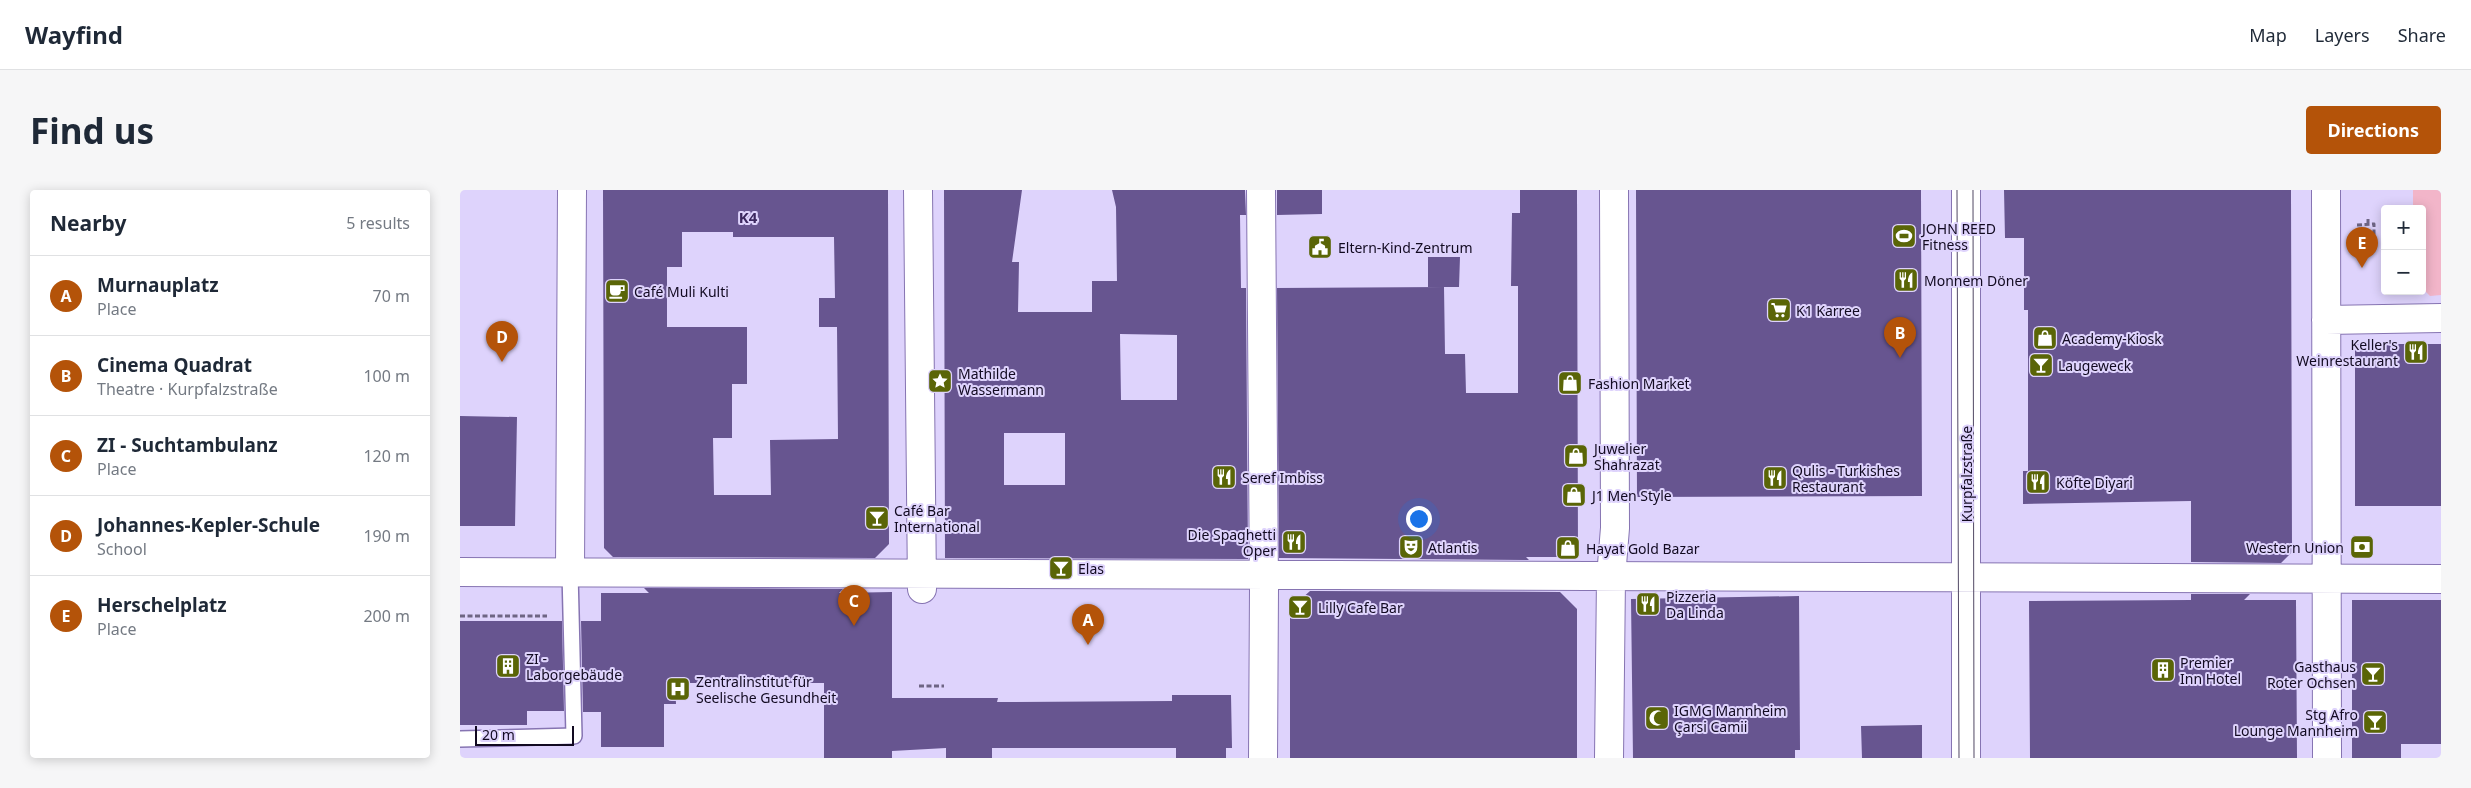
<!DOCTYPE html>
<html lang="en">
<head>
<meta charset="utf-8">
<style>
	:root { --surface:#fff; --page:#f6f6f7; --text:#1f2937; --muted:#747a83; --line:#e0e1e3; --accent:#b45309 }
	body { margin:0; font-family:"Noto Sans",sans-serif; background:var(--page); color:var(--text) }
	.controls { position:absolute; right:15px; top:15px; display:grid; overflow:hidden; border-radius:5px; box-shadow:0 2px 12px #0003 }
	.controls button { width:45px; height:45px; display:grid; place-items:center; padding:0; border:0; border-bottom:1px solid var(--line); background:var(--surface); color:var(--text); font:25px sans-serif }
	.scale { position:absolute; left:15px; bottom:12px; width:99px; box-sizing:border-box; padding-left:5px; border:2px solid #120a21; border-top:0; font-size:14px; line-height:18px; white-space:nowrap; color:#120a21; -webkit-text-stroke:4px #ded3fc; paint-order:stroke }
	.you { position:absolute; left:958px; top:328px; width:18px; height:18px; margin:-12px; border:4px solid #fff; border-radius:50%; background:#1a73e8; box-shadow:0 0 0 8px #1a73e833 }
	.badge { display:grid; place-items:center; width:32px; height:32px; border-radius:50%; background:var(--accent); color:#fff; font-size:16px; font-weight:700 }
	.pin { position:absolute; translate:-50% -41px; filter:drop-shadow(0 1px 2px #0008) }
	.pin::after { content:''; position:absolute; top:26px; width:18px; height:15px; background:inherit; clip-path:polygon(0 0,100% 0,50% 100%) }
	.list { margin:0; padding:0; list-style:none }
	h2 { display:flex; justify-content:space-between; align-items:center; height:65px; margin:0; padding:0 20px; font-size:21px }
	h2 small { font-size:16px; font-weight:400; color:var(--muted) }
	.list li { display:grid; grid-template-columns:32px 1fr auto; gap:15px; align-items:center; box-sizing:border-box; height:80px; padding:0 20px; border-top:1px solid var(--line) }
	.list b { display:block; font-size:19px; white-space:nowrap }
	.list p { margin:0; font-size:16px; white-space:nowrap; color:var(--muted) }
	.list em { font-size:16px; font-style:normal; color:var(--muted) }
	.map { position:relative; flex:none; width:1981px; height:568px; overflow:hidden; border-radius:5px }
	header { display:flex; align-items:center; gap:30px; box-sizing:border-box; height:70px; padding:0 25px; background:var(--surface); border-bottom:1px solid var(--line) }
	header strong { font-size:24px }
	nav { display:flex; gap:28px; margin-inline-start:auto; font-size:18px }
	.intro { display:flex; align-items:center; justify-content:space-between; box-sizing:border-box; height:120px; padding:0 30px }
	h1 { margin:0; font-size:35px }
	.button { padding:12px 22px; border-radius:5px; background:var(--accent); color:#fff; font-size:18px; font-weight:700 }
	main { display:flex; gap:30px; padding:0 30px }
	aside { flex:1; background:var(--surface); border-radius:5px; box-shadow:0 2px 12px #0003 }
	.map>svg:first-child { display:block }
	.green { fill:#f2b5c9 }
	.building { fill:#675590; fill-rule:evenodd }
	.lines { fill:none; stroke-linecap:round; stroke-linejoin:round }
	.lane-casing { stroke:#8674b2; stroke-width:18 }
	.street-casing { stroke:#8674b2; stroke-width:30 }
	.path { stroke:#6e6584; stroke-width:3; stroke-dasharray:5 2.5; stroke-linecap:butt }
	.lane { stroke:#fff; stroke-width:15 }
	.street { stroke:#fff; stroke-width:28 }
	.tram { stroke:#514864; stroke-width:1 }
	.labels { text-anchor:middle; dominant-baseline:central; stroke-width:4; stroke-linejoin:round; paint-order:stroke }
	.poi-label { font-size:14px; fill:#120a21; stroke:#ded3fc; text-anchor:start }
	.street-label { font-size:14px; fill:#120a21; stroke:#ded3fc }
	.neighbourhood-label { font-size:15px; font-weight:bold; fill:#3c285f; stroke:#ded3fc }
</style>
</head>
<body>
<header>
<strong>Wayfind</strong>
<nav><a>Map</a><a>Layers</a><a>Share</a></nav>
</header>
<div class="intro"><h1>Find us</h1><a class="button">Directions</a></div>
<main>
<aside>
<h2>Nearby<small>5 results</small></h2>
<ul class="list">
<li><span class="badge">A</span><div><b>Murnauplatz</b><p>Place</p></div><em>70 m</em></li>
<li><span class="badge">B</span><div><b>Cinema Quadrat</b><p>Theatre · Kurpfalzstraße</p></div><em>100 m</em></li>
<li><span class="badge">C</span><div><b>ZI - Suchtambulanz</b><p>Place</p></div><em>120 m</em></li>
<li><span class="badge">D</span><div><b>Johannes-Kepler-Schule</b><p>School</p></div><em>190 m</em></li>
<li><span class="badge">E</span><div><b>Herschelplatz</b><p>Place</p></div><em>200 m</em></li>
</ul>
</aside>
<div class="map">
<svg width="1981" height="568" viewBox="0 0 1981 568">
	<rect width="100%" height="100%" fill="#ded3fc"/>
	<path class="green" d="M1953,0h28v105l-11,1 -8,-8v-79h-9z"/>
	<path class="building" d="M143,0h285l1,354 -14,14 -262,-1 -9,-9zM222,42h51v5h101l1,61h-16v29h18l1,112 -68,1 1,55h-57l-1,-57h19v-54h15v-57h-80v-60h15z
		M484,0h78l-10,72h7l-1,50h74v-31h25l-1,-74 -4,-17h133l1,25h-6l1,73h5l2,271 -303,-1zM660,144l57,1v65h-56zM544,243h61v52h-61z
		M817,0h45v24l-45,1z
		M1060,0h57l1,367h-52l3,3 -250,-2 -2,-270 167,-1 1,67h20l1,39h52v-107h-7l1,-73h8z
		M1176,0h285l1,306 -285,1z
		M1544,0h287l1,362 -11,11 -90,-1v-61l-168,3v-33h5v-161h-4v-72h-19z
		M968,67h32l-1,30h-31z
		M1895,154h86v162h-86z
		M0,226l57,1 -2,109h-55z
		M184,398l199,1 -4,4 53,-1v106h106l-1,4 175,-1v-6h59l1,53h-6v10h-50v-10h-184v10h-46v-10l-54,3v7h-68v-75h-149l1,21h-12v43h-63v-35h-18l-2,-91h20v-28h48z
		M850,401l250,1 17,17v149h-287v-149z
		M1731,404h59l-6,6h52l1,158h-267l-1,-157 162,-1z
		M1339,406l1,154h-5v8h-162l-2,-159z
		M1892,410h89v144h-40v14h-49z
		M0,431h102l2,90h-37v14h-67z
		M1462,535v33h-60l-1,-32z"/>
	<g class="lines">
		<defs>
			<path id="lane" d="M0,549l114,-3 -4,-164"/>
			<path id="street" d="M458,0l4,399
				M801,0l3,398 -1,170
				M1866,0l1,568
				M1866,130l115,-2
				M0,382l1981,7
				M110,382l2,-382
				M1149,568l2,-181 4,-49 -1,-338
				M1506,568v-568"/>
		</defs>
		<use href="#lane" class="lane-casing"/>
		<use href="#street" class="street-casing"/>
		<path class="path" d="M1908,34v-5
			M1897,35l17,-1v22h-6l-1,-15
			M0,426h87
			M459,496h25"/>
		<use href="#lane" class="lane"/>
		<use href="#street" class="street"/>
		<path class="tram" d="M1497,0l2,568
			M1513,0l1,568"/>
	</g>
	<defs>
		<symbol id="stadium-square" viewBox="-11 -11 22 22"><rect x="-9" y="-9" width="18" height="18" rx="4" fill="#5a6507" stroke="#ded3fc"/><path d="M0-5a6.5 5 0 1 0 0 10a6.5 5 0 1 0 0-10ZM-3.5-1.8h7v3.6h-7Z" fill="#fff"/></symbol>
		<symbol id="civic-square" viewBox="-11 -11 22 22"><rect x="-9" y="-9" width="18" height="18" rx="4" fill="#5a6507" stroke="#ded3fc"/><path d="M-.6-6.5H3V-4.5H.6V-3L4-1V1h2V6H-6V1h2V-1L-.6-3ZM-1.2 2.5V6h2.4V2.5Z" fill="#fff"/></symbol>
		<symbol id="restaurant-square" viewBox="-11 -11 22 22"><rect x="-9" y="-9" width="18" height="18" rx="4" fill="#5a6507" stroke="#ded3fc"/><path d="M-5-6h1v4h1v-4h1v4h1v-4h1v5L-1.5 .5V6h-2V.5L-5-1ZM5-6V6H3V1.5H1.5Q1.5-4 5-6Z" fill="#fff"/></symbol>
		<symbol id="cafe-square" viewBox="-11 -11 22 22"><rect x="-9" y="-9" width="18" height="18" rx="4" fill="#5a6507" stroke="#ded3fc"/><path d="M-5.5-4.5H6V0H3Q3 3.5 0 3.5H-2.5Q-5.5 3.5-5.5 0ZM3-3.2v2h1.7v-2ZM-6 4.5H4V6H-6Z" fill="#fff"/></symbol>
		<symbol id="supermarket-square" viewBox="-11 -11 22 22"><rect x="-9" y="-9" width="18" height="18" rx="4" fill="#5a6507" stroke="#ded3fc"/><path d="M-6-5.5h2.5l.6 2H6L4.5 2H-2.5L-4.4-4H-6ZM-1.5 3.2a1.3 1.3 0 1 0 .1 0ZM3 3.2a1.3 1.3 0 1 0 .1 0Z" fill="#fff"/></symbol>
		<symbol id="shop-square" viewBox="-11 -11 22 22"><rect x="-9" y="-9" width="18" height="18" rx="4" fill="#5a6507" stroke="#ded3fc"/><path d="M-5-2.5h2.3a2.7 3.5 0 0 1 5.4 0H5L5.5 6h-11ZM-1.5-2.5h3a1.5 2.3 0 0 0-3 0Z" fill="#fff"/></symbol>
		<symbol id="bar-square" viewBox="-11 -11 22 22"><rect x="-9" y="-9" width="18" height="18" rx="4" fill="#5a6507" stroke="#ded3fc"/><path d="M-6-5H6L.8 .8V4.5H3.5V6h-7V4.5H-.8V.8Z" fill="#fff"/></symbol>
		<symbol id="sight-square" viewBox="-11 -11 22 22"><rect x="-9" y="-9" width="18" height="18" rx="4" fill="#5a6507" stroke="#ded3fc"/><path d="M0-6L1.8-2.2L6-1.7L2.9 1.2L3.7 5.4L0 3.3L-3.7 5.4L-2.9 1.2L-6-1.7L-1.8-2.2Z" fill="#fff"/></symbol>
		<symbol id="theatre-square" viewBox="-11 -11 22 22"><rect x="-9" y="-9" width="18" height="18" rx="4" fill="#5a6507" stroke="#ded3fc"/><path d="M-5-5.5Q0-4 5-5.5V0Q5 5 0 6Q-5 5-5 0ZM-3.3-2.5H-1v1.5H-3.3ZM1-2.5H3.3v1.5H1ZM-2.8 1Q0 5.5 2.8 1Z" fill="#fff"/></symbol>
		<symbol id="bank-square" viewBox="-11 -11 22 22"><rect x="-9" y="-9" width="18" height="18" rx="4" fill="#5a6507" stroke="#ded3fc"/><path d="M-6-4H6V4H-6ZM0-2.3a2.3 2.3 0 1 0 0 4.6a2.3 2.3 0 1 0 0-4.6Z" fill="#fff"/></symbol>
		<symbol id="building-square" viewBox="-11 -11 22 22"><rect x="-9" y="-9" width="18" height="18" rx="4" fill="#5a6507" stroke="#ded3fc"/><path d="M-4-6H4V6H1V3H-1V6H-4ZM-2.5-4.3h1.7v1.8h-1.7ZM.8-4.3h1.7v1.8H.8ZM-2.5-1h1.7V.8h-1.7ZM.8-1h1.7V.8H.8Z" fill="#fff"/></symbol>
		<symbol id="hospital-square" viewBox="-11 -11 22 22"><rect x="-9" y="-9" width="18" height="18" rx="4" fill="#5a6507" stroke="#ded3fc"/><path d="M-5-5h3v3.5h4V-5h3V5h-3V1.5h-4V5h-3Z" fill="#fff"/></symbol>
		<symbol id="mosque-square" viewBox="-11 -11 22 22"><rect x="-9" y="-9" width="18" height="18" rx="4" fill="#5a6507" stroke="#ded3fc"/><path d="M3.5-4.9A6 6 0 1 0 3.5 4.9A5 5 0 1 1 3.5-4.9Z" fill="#fff"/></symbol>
	</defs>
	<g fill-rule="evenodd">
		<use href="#stadium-square" x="1430" y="32" width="28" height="28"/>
		<use href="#civic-square" x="846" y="43" width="28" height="28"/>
		<use href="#restaurant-square" x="1432" y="76" width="28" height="28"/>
		<use href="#cafe-square" x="143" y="87" width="28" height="28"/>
		<use href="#supermarket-square" x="1305" y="106" width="28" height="28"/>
		<use href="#shop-square" x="1571" y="134" width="28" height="28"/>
		<use href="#restaurant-square" x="1942" y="148" width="28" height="28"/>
		<use href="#bar-square" x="1567" y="161" width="28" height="28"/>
		<use href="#sight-square" x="466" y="177" width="28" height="28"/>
		<use href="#shop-square" x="1096" y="179" width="28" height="28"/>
		<use href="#shop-square" x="1102" y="252" width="28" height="28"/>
		<use href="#restaurant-square" x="750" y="273" width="28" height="28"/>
		<use href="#restaurant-square" x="1301" y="274" width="28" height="28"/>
		<use href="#restaurant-square" x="1564" y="278" width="28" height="28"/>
		<use href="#shop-square" x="1100" y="291" width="28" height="28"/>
		<use href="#bar-square" x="403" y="314" width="28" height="28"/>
		<use href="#restaurant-square" x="820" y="338" width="28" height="28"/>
		<use href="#theatre-square" x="937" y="343" width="28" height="28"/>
		<use href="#bank-square" x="1888" y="343" width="28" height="28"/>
		<use href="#shop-square" x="1094" y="344" width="28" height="28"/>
		<use href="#bar-square" x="587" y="364" width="28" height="28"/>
		<use href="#restaurant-square" x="1174" y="400" width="28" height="28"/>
		<use href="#bar-square" x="826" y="403" width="28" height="28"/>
		<use href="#building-square" x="34" y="462" width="28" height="28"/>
		<use href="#building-square" x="1689" y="466" width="28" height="28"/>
		<use href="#bar-square" x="1899" y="470" width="28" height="28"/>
		<use href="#hospital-square" x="204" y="485" width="28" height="28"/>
		<use href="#mosque-square" x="1183" y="514" width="28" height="28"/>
		<use href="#bar-square" x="1901" y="518" width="28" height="28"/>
	</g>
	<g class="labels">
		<g class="poi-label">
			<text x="1462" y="38">JOHN REED<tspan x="1462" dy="16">Fitness</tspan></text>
			<text x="878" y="57">Eltern-Kind-Zentrum</text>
			<text x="1464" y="90">Monnem Döner</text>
			<text x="174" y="101">Café Muli Kulti</text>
			<text x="1336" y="120">K1 Karree</text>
			<text x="1602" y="148">Academy-Kiosk</text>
			<text x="1938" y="154" text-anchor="end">Keller's<tspan x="1938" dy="16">Weinrestaurant</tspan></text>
			<text x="1598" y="175">Laugeweck</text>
			<text x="498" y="183">Mathilde<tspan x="498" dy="16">Wassermann</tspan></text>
			<text x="1128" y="193">Fashion Market</text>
			<text x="1134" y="258">Juwelier<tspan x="1134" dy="16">Shahrazat</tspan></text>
			<text x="1332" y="280">Qulis - Turkishes<tspan x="1332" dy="16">Restaurant</tspan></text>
			<text x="782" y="287">Seref Imbiss</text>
			<text x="1596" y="292">Köfte Diyari</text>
			<text x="1132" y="305">J1 Men Style</text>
			<text x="434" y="320">Café Bar<tspan x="434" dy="16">International</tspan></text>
			<text x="816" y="344" text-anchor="end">Die Spaghetti<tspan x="816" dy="16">Oper</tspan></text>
			<text x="968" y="357">Atlantis</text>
			<text x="1884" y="357" text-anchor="end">Western Union</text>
			<text x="1126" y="358">Hayat Gold Bazar</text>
			<text x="618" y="378">Elas</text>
			<text x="1206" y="406">Pizzeria<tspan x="1206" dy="16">Da Linda</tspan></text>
			<text x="858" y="417">Lilly Cafe Bar</text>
			<text x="66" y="468">ZI -<tspan x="66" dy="16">Laborgebäude</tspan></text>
			<text x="1720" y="472">Premier<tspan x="1720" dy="16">Inn Hotel</tspan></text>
			<text x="1896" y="476" text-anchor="end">Gasthaus<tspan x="1896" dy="16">Roter Ochsen</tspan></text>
			<text x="236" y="491">Zentralinstitut für<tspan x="236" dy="16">Seelische Gesundheit</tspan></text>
			<text x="1214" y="520">IGMG Mannheim<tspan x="1214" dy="16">Çarsi Camii</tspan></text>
			<text x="1898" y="524" text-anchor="end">Stg Afro<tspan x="1898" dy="16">Lounge Mannheim</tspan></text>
		</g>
		<g class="street-label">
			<text transform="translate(1506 284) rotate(-90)">Kurpfalzstraße</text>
		</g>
		<g class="neighbourhood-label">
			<text x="288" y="27">K4</text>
		</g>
	</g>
</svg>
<div class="controls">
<button>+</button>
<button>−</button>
</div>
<div class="scale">20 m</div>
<div class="you"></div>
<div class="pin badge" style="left:628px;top:455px">A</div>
<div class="pin badge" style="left:1440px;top:168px">B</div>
<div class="pin badge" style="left:394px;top:436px">C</div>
<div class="pin badge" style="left:42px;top:172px">D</div>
<div class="pin badge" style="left:1902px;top:78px">E</div>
</div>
</main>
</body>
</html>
